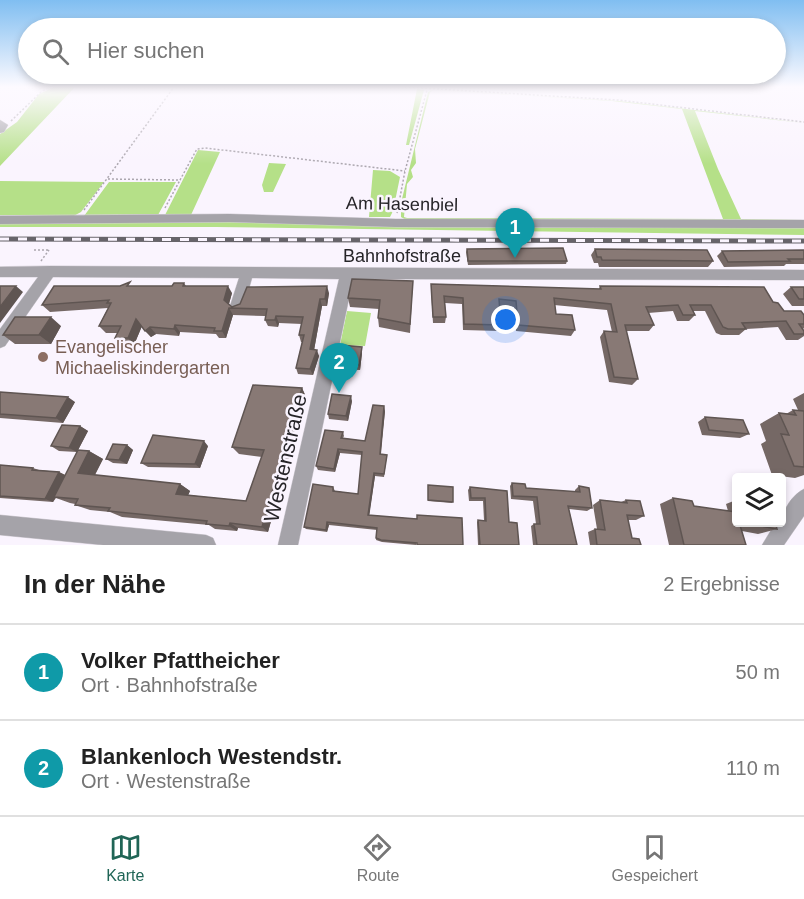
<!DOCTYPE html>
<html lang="de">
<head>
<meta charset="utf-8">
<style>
	:root { --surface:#fff; --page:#f2f2f2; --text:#222; --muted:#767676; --line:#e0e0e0; --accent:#206556 }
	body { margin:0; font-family:Helvetica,sans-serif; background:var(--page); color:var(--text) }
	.controls { position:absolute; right:18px; bottom:18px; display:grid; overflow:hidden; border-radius:6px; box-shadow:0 3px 9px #0003 }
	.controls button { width:54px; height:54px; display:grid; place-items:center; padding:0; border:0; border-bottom:2px solid var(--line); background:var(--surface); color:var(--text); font:30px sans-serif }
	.you { position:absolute; left:506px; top:320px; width:21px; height:21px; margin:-15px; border:4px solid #fff; border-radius:50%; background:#1a73e8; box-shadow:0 0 0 9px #1a73e833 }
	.badge { display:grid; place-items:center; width:39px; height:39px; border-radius:50%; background:var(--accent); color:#fff; font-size:20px; font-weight:700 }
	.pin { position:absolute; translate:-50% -50px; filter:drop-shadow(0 2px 3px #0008) }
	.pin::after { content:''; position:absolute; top:32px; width:21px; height:18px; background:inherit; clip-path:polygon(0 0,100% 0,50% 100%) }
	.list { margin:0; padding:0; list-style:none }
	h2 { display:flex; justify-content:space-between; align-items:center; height:78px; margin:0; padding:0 24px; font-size:26px }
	h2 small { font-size:20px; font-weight:400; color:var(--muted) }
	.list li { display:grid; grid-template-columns:39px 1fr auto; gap:18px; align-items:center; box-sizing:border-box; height:96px; padding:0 24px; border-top:2px solid var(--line) }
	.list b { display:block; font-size:22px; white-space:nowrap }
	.list p { margin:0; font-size:20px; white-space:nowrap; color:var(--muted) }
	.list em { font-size:20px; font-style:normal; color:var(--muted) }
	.icon { flex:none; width:33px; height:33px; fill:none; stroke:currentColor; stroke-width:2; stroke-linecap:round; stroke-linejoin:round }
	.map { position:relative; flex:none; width:804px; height:545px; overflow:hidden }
	.search { position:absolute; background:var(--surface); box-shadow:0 3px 9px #0003; left:18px; right:18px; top:18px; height:66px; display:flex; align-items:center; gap:15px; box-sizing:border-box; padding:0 21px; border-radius:33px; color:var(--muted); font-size:22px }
	.sheet { height:270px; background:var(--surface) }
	nav { display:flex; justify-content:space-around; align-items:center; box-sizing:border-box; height:84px; border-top:2px solid var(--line); background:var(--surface); font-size:16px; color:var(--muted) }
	nav a { display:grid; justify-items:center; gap:3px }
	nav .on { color:var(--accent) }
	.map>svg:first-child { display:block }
	.green { fill:#b5e088; fill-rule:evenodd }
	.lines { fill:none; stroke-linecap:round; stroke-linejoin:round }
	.minor-casing { stroke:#d4cfd7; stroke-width:1 }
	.path { stroke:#aca7af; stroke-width:1.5; stroke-dasharray:2 2; stroke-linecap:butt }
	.minor { fill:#a5a3a9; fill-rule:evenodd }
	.rail-casing { stroke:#67646a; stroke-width:5 }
	.rail { stroke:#faf4fe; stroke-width:3; stroke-dasharray:9; stroke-linecap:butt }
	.wall { fill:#756865 }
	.shaded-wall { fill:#5f5552 }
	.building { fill:#887975; stroke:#5f5552; stroke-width:1.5 }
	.education-dot { fill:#8d6e63; stroke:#faf4fe; stroke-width:2 }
	.labels { text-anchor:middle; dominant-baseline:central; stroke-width:5; stroke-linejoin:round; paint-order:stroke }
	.street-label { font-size:18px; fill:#262428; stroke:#faf4fe }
	.education-label { font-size:18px; fill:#785e54; stroke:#faf4fe; text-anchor:start }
	.near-street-label { font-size:21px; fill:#262428; stroke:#faf4fe }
</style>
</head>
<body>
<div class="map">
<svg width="804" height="545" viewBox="0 0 804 545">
	<rect width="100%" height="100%" fill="#faf4fe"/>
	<path class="green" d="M54,87h21l-75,79v-32l17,-12 22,-28z
		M417,89l7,1 -15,55h-3z
		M433,90l186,11 185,22 -109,-12 23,58 23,50 63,1h-398l-5,-3v-14l27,-111zM433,90l179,11 70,8 41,110 -316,-1 -3,-1 3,-33 6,-7 -2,-7 5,-7 -1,-14 15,-57z
		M198,150l22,2 -29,63h-26z
		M269,163l17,1 -13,28h-9l-2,-7z
		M373,170l17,1 10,6 -7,34 -3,6h-21z
		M0,181l104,1 -23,30 -11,6 -70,-1z
		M109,182h67l-18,33 -74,1z
		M196,221l608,6v8l-588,-8h-216v-4z
		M347,311l24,2 -6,33 -25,-1z"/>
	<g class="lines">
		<defs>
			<path id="minor" d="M0,120l8,5 -4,7 -4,1z
				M230,214l166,5 408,1v8l-408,-1 -166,-5 -230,2v-8z
				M50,266l754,4v10l-451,-1 -55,266h-20l61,-266 -87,-1 -8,28 -2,4 -5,2 -5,-2 -2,-4 9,-28 -186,-1 -48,69 -5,2v-19l38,-52h-38v-10z
				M804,489v27l-20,29h-22l14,-23h6c0,-12 11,-28 22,-33z
				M0,515l206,20 7,3 3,7h-113l-103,-10z"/>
		</defs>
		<use href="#minor" class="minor-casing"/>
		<path class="path" d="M405,87l213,13 186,22
			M11,121l31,-30 9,-4
			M108,179l72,1 17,-31 8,-1 200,23
			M165,208l15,-28
			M84,210l90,-123
			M397,213l8,-42 22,-81
			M34,250h14
			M41,261l8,-11"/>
		<use href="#minor" class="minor"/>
		<defs>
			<path id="rail" d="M0,239l804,2"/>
		</defs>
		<use href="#rail" class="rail-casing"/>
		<use href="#rail" class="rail"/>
	</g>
	<path class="wall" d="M467,249l100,12 -1,3 -98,1 -2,-13z
		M595,249l118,12 -5,6h-109l-1,-4h-4l-3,-8z
		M804,250v14h-18l-2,2 -60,1 -7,-11 5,-5z
		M420,252l21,7 -1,4h-20z
		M413,281l-3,52 -31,-6 -1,-9 1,-9 -29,-2 -2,-9z
		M184,283l2,3 46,7 -3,11 3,3 97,-14 -2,13h-5l-8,44 5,6 -6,19 -15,-1 -2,-6 6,-26h-1l-2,-7 3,-11 -23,-1 -1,4 -10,-1 -3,-6v-4l-32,-1 -7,23h-7l-3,-4 -36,-2 -1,4 -23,-2 -5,3 -9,-11 -8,19h-12l-7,-7 3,-5h-12l-7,-7 9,-18 -58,4 -8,-7 91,-19h39z
		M431,284l168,5 1,-3 173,16 11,9 20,4v13l-1,1 1,2v5l-6,4h-12l-8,-13 -32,2 -7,6h-18l-5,-2 -11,-22h-12l2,4 -6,6h-12l-4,-10 -25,2 6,12 -5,6h-23l12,48 -6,6 -23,-3 -9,-45 4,-6 8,1 -5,-22 -53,-5 2,9 19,16 -4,6 -55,-5 -2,-24 -14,-1 1,19 -2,6 -36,-1 -1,-26 -17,-1 1,14 -1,6h-12l-2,-33z
		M791,287h13v19h-12l-9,-12z
		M61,326l-10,18h-36l-12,-9z
		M362,353l-2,17 -22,-1 -2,-6z
		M302,388l4,9 -38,135 -30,-4 -1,3 -22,-2 -6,-4 -87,-8 -12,-5 -20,-2 -15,-5v-1l-5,-1 -14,-5 -3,4 -53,-4v-33l33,3 6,2 20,2 6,3 24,-24 14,8 -8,16 85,9 10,7 -2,4 58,6 16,-44 -23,-3 -7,-7z
		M0,392l75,10 -12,21 -63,-5z
		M804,393v82l-9,3 -23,-3 -11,-31 5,-3 -6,-17 19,-11 7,1 7,-4h5l-5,-11z
		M352,401l-4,20 -19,-2 -1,-5z
		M385,411l-4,43 6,1 -3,22 -9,-1 -6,39 48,4 -1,26 -34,-3 -6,-2 1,-10 -48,-5 -2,7 -21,-3 -2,-2 29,-40 2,4 23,3 4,-39 -22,-2 -5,19 -17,-2 -2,-4 27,-34 1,4 -1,2 22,3z
		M705,417l44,17 -9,4 -38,-3 -4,-13z
		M80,426l8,5 -11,21 -18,-1 -8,-5z
		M127,445l6,5 -6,14 -14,-1 -7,-4z
		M208,446l-8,22 -52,-1 -7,-4z
		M751,474l22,3h-30z
		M512,483l14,5 49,4v-2l4,-4 13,22 -5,3 -18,-2 8,36h-44l-2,-19 3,-2h2l-3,-23 -22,-2 -1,-13z
		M428,485l25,17 -1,1 -24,-2z
		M470,487l37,4 2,31 10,23h-41l-1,-23 1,-2h6l-1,-19h-14l-1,-11z
		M673,498l21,8 34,5 -2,-7 10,-4v22h39l2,7 -19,5 -16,-3 4,14h-77l-9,-41z
		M600,500l21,2 5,-2 18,16 -8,4h-8l4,18 9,7h-51l-2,-13 7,-3h2l-4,-24z"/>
	<path class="shaded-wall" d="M16,286l7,6 -23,31v-16z
		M228,286l4,7 -4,14 -4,-7z
		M327,286l2,7 -2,13 -2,-7z
		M320,299l2,7 -9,50 -3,-7z
		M229,308l4,7 -7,23 -4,-7z
		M276,316l3,7 -1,4 -3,-7z
		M51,317l10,9 -10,18 -12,-9z
		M136,319l6,7 -8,19 -6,-7z
		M175,325l5,7 -1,4 -5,-7z
		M150,327l6,7 -5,3 -6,-6z
		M362,347v6l-2,17 -1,-5z
		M317,350l2,6 -6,19 -3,-6z
		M302,388l4,9 -38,135 -6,-5z
		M351,396l1,5 -4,20 -2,-5z
		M68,397l7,5 -12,21 -7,-5z
		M384,406l1,5 -5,46v-3z
		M80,426l8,5 -11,21 -8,-4z
		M204,441l4,5 -8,22 -5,-4z
		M127,445l6,5 -6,14 -8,-4z
		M338,449l2,4 -5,19 -1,-3z
		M89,451l14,8 -11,21 -14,-7z
		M59,472l8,4 -14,26 -8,-3z
		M374,473l1,3 -6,42 -1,-3z
		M180,484l10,7 -4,9 -10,-6z
		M327,522l2,3 -2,7 -1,-2z
		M230,523l8,5 -1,3 -8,-5z"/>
	<path class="building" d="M563,248l4,13h-99l-1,-12z
		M595,249l112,1 6,11 -111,-1 -1,-3h-4z
		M804,250v9h-16l2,2 -62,1 -6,-11z
		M420,252h20l1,7h-21z
		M352,279l61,2 -3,43 -32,-6 2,-18 -32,-2z
		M130,282l-3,4h45l2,-3h10l-1,3h45l-4,14 8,7 8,-3 7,-17 80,-1 -2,13h-5l-10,50 7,1 -7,19 -14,-1 8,-33h-5l4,-18 -27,-1 -1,4h-10l2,-11 -38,-1 -7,23h-8l1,-3 -40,-3 -1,4 -24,-2 -5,4 -9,-12 -8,19h-13l6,-12h-22l12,-23h-4l2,-3 -67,5 12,-19h66z
		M431,284l170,5 -1,-3 164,1 9,15 5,1 6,8h17l3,4v9h-5l5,7v3h-10l-8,-13 -44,2 4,6h-18l-5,-2 -12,-22h-21l5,10h-12l-5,-10 -32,2 8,18h-29l13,54 -24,-2 -10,-46 13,1 -6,-28 -57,-6 2,16 16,1 3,15 -57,-5 -2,-24 -17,-2 2,26 -37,-1 -1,-26 -19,-2 2,21h-13z
		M0,286h16l-16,21z
		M791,287h13v12h-5z
		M15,317h36l-12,18h-36z
		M340,345l22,2 -3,18 -23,-2z
		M253,385l49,3 -40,139 -32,-4 -1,3 -23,-2 1,-3 -99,-10 2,-3 -35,-3 3,-6 -24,-2 24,-47 11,1 -11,22 102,11 -4,10 70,7 18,-51 -32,-3z
		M0,392l68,5 -12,21 -56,-4z
		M332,394l19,2 -5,20 -18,-2z
		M373,405l11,1 -4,48 7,1 -3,19 -10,-1 -6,42 49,4v-4l45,3 1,27h-46v-2l-36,-3 -5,-2 1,-10 -50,-6 -1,8 -22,-3 9,-43 20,3v4l25,3 4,-42 -24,-3 -4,20 -18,-3 9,-36 18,2 -2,6 24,3z
		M793,410l11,1v56l-10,-1 -13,-32 8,1 -10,-22 17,2z
		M705,417l38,3 6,14 -40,-4z
		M62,425l18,1 -11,22 -18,-2z
		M153,435l51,6 -9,23 -54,-1z
		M113,444l14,1 -8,15 -13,-1z
		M0,465l33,3 -1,2 27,2 -14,27 -45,-3z
		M751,474l22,3h-20z
		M512,483l13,1 1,4 54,4 -1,-6 10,2 3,20 -24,-2 9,39h-40l-3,-21h6l-3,-27 -24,-1z
		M428,485l25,2v15l-25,-2z
		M470,487l37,4 2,31 8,1 2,22h-39l-2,-25 8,1 -1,-23h-14z
		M673,498l19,3 2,5 42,6v10h3l7,23h-62z
		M600,500l27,3 -1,-3 14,1 4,15 -17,-1 5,23 7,1 2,6h-44l-2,-16 10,1z
		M740,522h35l2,7z"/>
	<linearGradient id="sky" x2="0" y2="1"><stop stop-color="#80bef1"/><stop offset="0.53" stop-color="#fdfaff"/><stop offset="1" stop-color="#fdfaff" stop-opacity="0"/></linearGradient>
	<rect width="804" height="164" fill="url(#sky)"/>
	<circle class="education-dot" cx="43" cy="357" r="6"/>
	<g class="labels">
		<g class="street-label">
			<text transform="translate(402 204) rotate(1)">Am Hasenbiel</text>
			<text x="402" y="256">Bahnhofstraße</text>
		</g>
		<g class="education-label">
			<text x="55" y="347">Evangelischer<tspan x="55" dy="21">Michaeliskindergarten</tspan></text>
		</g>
		<g class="near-street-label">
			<text transform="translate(285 458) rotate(-77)">Westenstraße</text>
		</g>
	</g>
</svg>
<div class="controls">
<button><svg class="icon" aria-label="layers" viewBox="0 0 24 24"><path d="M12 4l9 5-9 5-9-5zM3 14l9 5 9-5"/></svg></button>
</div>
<div class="you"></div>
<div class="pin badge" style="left:515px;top:258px;background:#0f9aa8">1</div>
<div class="pin badge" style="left:339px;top:393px;background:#0f9aa8">2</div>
<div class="search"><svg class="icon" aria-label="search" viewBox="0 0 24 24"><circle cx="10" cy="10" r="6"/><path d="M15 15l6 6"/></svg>Hier suchen</div>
</div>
<section class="sheet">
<h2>In der Nähe<small>2 Ergebnisse</small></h2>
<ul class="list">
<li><span class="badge" style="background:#0f9aa8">1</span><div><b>Volker Pfattheicher</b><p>Ort · Bahnhofstraße</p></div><em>50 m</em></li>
<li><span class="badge" style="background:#0f9aa8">2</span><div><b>Blankenloch Westendstr.</b><p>Ort · Westenstraße</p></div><em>110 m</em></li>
</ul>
</section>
<nav>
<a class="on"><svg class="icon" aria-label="map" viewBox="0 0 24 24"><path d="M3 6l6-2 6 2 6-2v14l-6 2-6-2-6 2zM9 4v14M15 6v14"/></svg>Karte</a>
<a><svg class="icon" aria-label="directions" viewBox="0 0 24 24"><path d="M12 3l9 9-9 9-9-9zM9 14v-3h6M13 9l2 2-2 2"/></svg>Route</a>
<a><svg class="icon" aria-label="saved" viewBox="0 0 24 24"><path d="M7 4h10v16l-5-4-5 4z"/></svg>Gespeichert</a>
</nav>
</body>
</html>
